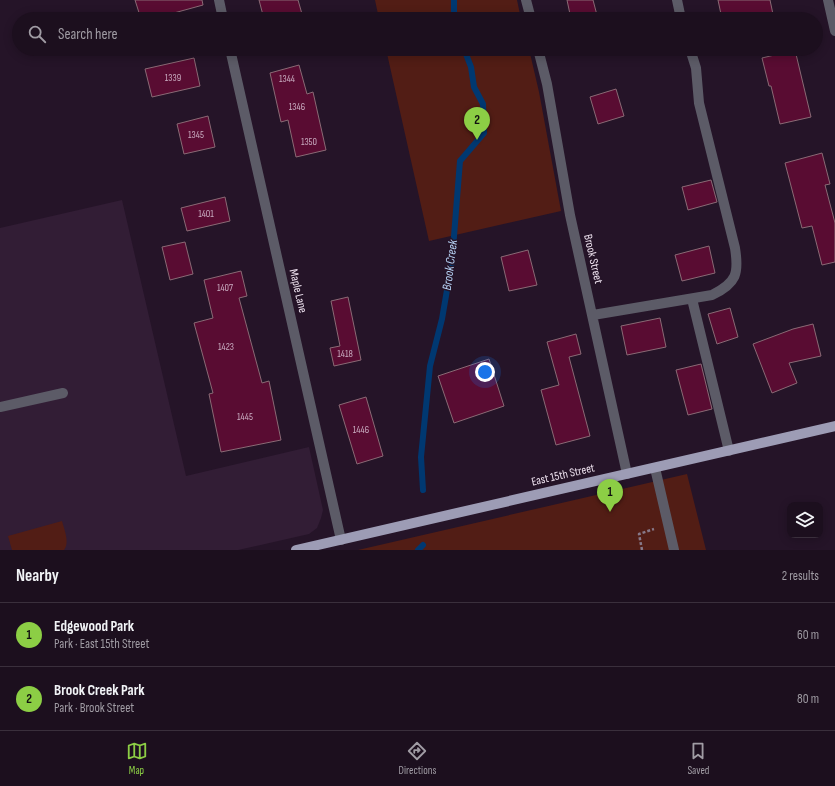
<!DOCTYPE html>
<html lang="en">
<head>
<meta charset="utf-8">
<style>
	:root { --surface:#1c0f1e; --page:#251827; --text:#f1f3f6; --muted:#a09ca4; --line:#3a2f3c; --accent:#8cce45 }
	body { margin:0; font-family:"Sofia Sans Condensed",sans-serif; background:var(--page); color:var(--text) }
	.controls { position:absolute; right:12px; bottom:12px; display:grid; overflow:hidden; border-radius:8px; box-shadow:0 2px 10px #0003 }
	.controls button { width:36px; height:36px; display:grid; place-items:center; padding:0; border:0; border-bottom:1px solid var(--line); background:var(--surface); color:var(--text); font:20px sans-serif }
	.you { position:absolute; left:485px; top:372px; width:14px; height:14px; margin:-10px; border:3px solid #fff; border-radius:50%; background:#1a73e8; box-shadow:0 0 0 6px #1a73e833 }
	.badge { display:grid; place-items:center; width:26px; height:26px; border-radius:50%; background:var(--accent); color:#111; font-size:13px; font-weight:700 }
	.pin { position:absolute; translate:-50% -33px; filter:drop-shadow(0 1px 2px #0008) }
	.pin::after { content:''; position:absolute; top:21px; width:14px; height:12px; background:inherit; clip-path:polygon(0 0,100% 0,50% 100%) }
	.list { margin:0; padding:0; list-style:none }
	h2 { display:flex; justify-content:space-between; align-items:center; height:52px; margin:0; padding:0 16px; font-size:17px }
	h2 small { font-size:13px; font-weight:400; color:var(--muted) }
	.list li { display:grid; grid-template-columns:26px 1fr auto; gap:12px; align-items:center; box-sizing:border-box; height:64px; padding:0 16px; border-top:1px solid var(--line) }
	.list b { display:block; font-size:15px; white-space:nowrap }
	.list p { margin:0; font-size:13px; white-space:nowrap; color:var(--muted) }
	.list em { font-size:13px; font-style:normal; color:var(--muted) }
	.icon { flex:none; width:22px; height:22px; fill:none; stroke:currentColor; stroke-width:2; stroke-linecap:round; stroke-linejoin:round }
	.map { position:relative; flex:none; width:835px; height:550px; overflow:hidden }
	.search { position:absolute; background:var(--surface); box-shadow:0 2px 10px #0003; left:12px; right:12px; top:12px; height:44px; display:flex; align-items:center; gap:10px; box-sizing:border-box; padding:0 14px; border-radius:22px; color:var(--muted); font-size:15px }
	.sheet { height:180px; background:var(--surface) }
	nav { display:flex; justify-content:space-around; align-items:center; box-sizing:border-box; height:56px; border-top:1px solid var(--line); background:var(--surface); font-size:11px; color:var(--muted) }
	nav a { display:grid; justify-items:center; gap:2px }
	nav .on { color:var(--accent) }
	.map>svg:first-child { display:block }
	.built { fill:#321d35 }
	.green { fill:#521d15 }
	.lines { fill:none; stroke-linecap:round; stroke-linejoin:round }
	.stream { stroke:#003871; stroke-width:6 }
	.building { fill:#590c32; stroke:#8a6a75 }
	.path { stroke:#877989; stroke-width:2.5; stroke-dasharray:3 2; stroke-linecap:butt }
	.minor { stroke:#5c5b67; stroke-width:10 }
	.major { stroke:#9d9cb5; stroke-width:10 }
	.labels { text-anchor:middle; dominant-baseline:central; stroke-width:3; stroke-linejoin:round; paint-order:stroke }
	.number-label { font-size:10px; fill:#c9acc0 }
	.street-label { font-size:12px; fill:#eee2ef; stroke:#251428 }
	.water-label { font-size:13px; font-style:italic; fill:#b8d3f6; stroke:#251428 }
</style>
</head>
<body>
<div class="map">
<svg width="835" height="550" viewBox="0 0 835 550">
	<rect width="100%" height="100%" fill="#251428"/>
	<path class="built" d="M122,200l64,276 123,-29 14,63 -2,8 -4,10 -8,6 -71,16h-238v-322z"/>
	<path class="green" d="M375,0h142l4,19h-142z
		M386,49h143l10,43 22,119 -132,30z
		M687,474l19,76h-348z
		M62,521c2,8 8,21 2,29h-52l-4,-14z"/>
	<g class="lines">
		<path class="stream" d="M454,0v19
			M423,490l-2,-33 9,-91 12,-47 10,-58 8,-100 24,-28 -1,-29 -9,-17 -3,-20 -7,-18
			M418,550l5,-5"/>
	</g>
	<path class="building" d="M135,0h67l1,5 -51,14h-11z
		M259,0h39l4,14 -21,5h-17z
		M567,0h26l5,19h-27z
		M718,0h52l4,19h-52z
		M795,50l16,67 -31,7 -9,-38h-2l-7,-28z
		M194,58l6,28 -48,11 -7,-28z
		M299,65l8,29 6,-2 13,58 -30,7 -8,-37 -7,2 -11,-49z
		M616,89l8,27 -26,8 -8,-27z
		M208,116l7,31 -31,7 -7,-30z
		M822,153l8,31 -5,1 10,38v39l-13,3 -10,-39 -10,2 -17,-65z
		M711,180l6,22 -29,8 -6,-23z
		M225,197l5,24 -43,10 -6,-23z
		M185,242l8,32 -23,6 -8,-33z
		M709,246l6,27 -33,8 -7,-26z
		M528,250l9,35 -28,6 -8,-34z
		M241,271l6,25 -8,2 23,85 7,-2 12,59 -60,12 -12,-58 4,-1 -19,-70 19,-5 -9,-38z
		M348,297l13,63 -27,6 -4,-18 10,-2 -9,-45z
		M730,308l8,29 -21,7 -9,-30z
		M660,318l6,29 -39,8 -6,-29z
		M813,324l8,32 -32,7 8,20 -25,10 -19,-49 40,-15z
		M576,334l5,20 -12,3 21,79 -34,9 -15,-55 18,-5 -12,-43z
		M489,359l15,47 -50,17 -16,-47z
		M701,364l11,45 -24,6 -12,-45z
		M366,397l17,59 -26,8 -18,-59z"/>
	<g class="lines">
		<path class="path" d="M642,550l-3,-16 15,-5"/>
		<path class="minor" d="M219,0l4,19
			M526,0l5,19
			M677,0l4,19
			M828,0l7,31
			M230,49l111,491
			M538,49l9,35 23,131 57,259
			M692,299l37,152
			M593,315l119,-20c25,-12 27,-22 23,-47l-36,-145 -3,-35 -6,-19
			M0,407l63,-14
			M655,468l19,82"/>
		<path class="major" d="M296,550l539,-124"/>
	</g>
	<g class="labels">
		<g class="number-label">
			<text x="173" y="78">1339</text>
			<text x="287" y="79">1344</text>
			<text x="297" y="107">1346</text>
			<text x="196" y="135">1345</text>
			<text x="309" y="142">1350</text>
			<text x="206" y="214">1401</text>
			<text x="225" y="288">1407</text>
			<text x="226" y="347">1423</text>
			<text x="345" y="354">1418</text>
			<text x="245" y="417">1445</text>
			<text x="361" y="430">1446</text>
		</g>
		<g class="street-label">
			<text transform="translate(593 259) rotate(77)">Brook Street</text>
			<text transform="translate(298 291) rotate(77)">Maple Lane</text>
			<text transform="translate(563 475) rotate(-13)">East 15th Street</text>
		</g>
		<g class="water-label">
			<text transform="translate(450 265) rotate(-83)">Brook Creek</text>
		</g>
	</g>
</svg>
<div class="controls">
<button><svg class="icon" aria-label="layers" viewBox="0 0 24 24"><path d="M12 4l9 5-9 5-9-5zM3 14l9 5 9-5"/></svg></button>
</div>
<div class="you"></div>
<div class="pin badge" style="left:610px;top:512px">1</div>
<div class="pin badge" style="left:477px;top:140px">2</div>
<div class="search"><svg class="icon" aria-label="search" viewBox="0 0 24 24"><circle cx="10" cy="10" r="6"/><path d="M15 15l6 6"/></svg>Search here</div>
</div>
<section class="sheet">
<h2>Nearby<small>2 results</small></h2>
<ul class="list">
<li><span class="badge">1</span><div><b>Edgewood Park</b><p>Park · East 15th Street</p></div><em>60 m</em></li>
<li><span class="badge">2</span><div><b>Brook Creek Park</b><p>Park · Brook Street</p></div><em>80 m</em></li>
</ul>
</section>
<nav>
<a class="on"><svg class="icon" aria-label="map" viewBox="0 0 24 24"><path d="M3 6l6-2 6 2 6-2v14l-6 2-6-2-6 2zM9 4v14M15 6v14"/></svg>Map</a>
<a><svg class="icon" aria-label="directions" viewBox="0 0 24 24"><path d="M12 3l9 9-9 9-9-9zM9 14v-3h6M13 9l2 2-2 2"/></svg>Directions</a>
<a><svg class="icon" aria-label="saved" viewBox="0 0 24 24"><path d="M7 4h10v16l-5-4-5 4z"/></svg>Saved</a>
</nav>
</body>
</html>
